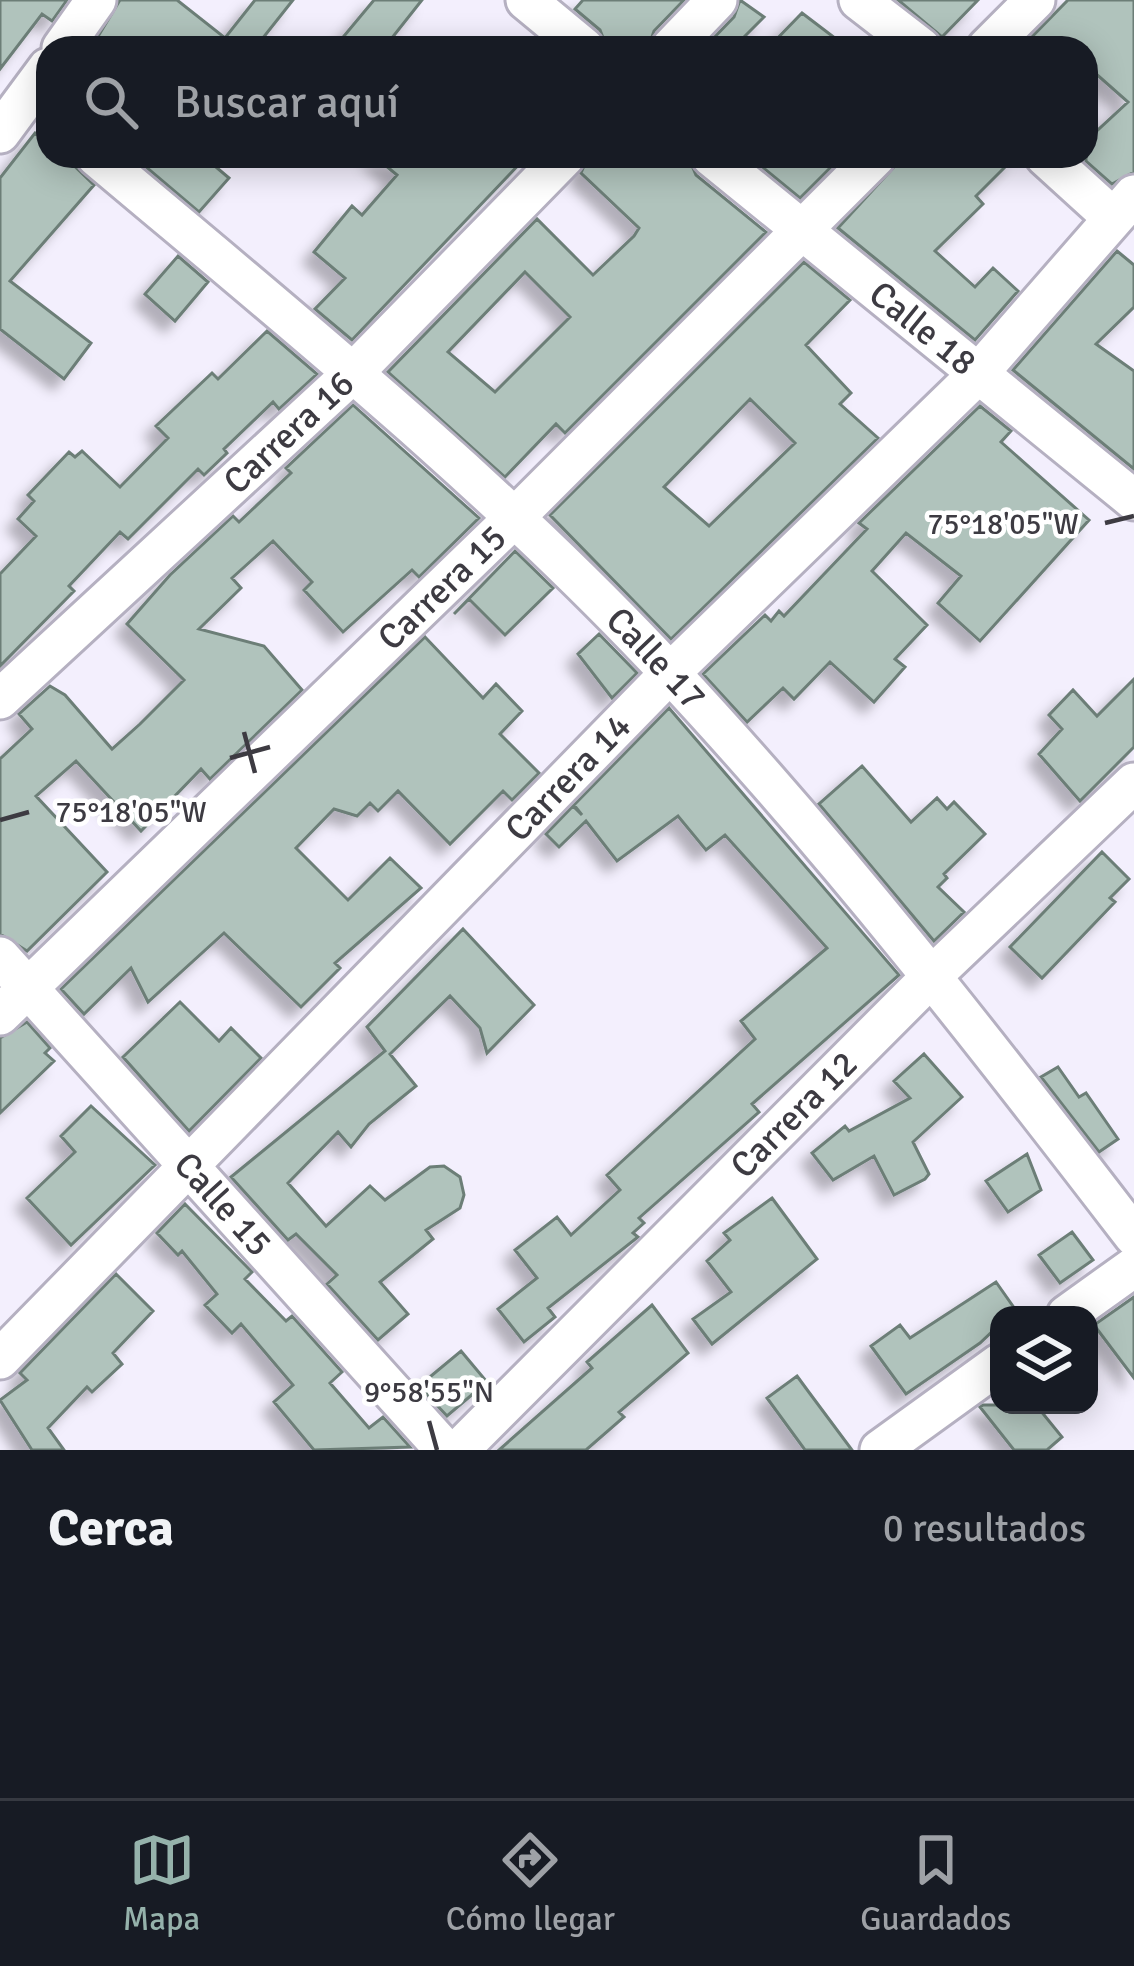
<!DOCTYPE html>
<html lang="es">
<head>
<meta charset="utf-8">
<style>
	:root { --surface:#171b24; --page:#20242c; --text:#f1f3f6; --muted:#9ea1a6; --line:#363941; --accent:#95b2ab }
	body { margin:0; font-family:Signika,sans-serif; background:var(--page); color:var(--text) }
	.controls { position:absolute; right:36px; bottom:36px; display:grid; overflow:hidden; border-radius:24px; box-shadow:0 6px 30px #0003 }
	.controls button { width:108px; height:108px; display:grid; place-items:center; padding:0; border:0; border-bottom:3px solid var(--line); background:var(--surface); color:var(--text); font:60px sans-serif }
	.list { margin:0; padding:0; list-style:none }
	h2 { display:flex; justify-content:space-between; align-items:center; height:156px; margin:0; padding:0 48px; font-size:51px }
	h2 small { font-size:39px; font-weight:400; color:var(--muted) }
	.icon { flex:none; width:66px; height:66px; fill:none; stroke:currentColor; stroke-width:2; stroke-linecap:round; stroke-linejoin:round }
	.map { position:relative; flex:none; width:1134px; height:1450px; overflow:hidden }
	.search { position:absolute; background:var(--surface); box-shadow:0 6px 30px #0003; left:36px; right:36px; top:36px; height:132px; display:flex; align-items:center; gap:30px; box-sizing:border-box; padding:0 42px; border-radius:36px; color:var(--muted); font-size:45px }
	.sheet { height:348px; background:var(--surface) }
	nav { display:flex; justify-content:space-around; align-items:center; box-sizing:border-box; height:168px; border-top:3px solid var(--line); background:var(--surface); font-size:33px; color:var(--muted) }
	nav a { display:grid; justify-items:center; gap:6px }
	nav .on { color:var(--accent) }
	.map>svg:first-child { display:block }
	.building { fill:#b0c3bc; stroke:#6c7e77; stroke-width:3; fill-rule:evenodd; filter:url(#shadow) }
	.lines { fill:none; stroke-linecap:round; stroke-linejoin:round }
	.minor-casing { stroke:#b5b0c1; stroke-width:45 }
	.minor { stroke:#fff; stroke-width:39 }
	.ticks { fill:none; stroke:#3d3b42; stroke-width:4.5 }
	.labels { text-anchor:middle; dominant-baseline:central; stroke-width:9; stroke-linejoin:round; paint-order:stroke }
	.street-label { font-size:36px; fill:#3d3b42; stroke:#fff }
	.ticks-label { font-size:30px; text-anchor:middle; fill:#3d3b42; stroke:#fff; stroke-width:9; stroke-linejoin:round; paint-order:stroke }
</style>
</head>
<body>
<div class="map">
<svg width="1134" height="1450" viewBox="0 0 1134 1450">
	<defs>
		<filter id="shadow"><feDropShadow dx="-11" dy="11" stdDeviation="6" flood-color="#0004"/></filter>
	</defs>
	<rect width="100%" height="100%" fill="#f3effd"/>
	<path class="building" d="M0,0h67l-15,21 -10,-7 -42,55z
		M120,0h57l48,38 30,-38h38l-38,48h-164z
		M374,0h48l-38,48h-50z
		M583,0h101l-30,31 -6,17h-41l-7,-18 -25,-21z
		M740,0l24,17 -31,31h-29l30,-31z
		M898,0h80l-36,37z
		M1068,0h66v172l-22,12 -26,-23v-20l42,-39 -42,-37v-17h-65z
		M802,13l46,35h-80z
		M35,133l13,10v13h16l30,29 -84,96 81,62 -27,36 -64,-50v-151z
		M133,156h70l26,22 -30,34z
		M374,156h153l-175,184 -37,-31 30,-31 -31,-26 38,-46 10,9 35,-40z
		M588,156h100l8,19 70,57 -201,201 -9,-9 -51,53 -117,-105 149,-153 56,56 41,-39 5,-8 -58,-55zM525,272l45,45 -75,75 -47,-40z
		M749,156h87l3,3 -39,39z
		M904,156h112l-40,40 7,8 -48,47 40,36 18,-19 25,23 -43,49 -137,-112z
		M1117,251l17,14v42l-38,37 38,27v98l-121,-99z
		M178,256l30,26 -33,39 -30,-27z
		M804,262l46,38 -44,45 45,48 -11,11 38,34 -207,201 -121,-124zM750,399l45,44 -86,83 -45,-39z
		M267,331l50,43 -38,35 -6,-7 -49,47 3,4 -23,22 -6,-6 -70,70 -8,-7 -51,54 5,5 -74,75v-92l36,-38 -18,-17 16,-18 -6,-6 41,-43 6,5 7,-6 38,36 48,-49 -12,-12 56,-53 6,6z
		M353,405l126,113 -60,59 -7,-7 -69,62 -39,-42 8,-8 -39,-41 -41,37 9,10 -42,41 65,17 38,44 -92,89 -9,-10 -60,62 -65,-70 -40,35 71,76 -80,79 -27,-17v-175l32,-30 -13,-15 31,-28 15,9 47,54 28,-25 44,-44 -57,-56 43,-49 63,-59 6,6 52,-49 -5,-5z
		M980,406l31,25 -10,11 88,78 -109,121 -42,-38 23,-27 -55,-43 -34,38 55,54 -32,34 10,8 -31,35 -44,-40 -36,37 -11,-11 -36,34 -44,-48 62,-59 6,6 8,-10 5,5 83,-87 -8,-6z
		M515,551l38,37 -48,47 -36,-36 -15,15z
		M599,634l38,39 -25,25 -34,-44z
		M425,637l58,61 13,-14 26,27 -22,23 39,39 -27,27 -9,-9 -53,53 -52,-53 -20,20 -8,-8 -13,13 -23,-7 -38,39 52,52 42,-42 31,30 -86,75 5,5 -39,39 -77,-74 -76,69 -17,-34 -47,46 -23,-25z
		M1134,679v68l-54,54 -41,-47 23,-25 -13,-14 24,-25 24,26z
		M669,708l230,267 -147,129 7,8 -120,106 5,5 -11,10 5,4 -90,71 7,9 -31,25 -26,-33 39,-31 -22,-28 42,-33 14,18 49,-45 -13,-15 148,-136 -14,-18 86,-73 -102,-113 -19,15 -28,-34 -61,45 -31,-40 -27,26 -13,-13 27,-28 9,9 -8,-10z
		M862,766l49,56 26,-24 10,11 7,-7 31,32 -41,40 3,4 -9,9 26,25 -30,29 -115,-137z
		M1102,852l27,27 -19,19 5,4 -73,76 -32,-31z
		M463,929l71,76 -47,48 -7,-25 -30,-32 -60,58 26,32 -47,38 -18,23 -13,-15 -50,51 38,43 44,-40 15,14 45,-33 14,-1 16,11 4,18 -4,13 -34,22 7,9 -53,43 28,32 -30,26 -51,-56 10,-9 -41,-41 -8,6 -57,-63 154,-126 -18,-24z
		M180,1002l39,39 12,-13 30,30 -72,73 -66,-74z
		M27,1022l23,26 -5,5 9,8 -54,52v-75z
		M924,1054l38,43 -49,45 16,32 -4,5 -31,16 -20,-39 -41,24 -21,-27 33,-27 4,5 61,-33 -16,-17z
		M1058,1067l21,30 7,-4 32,46 -19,13 -58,-75z
		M91,1106l64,59 -84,80 -44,-47 48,-46 -14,-16z
		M1027,1154l14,36 -33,22 -22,-31z
		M772,1198l45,61 -105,85 -19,-25 38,-27 -24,-31 23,-21 -6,-7z
		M185,1204l67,68 -7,7 41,42 6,-5 50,56 -12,11 39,45 14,-11 27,30 -96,3 -40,-48 19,-17 -52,-61 -9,9 -27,-28 12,-11 -35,-43 -4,4 -21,-22z
		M1072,1232l21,28 -33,23 -21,-28z
		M116,1274l37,37 -40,42 9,11 -30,28 -5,-5 -39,41 16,22h-32l-32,-50 27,-20 -7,-7z
		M996,1282l21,30 -18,3v10l-19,18 -74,51 -35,-48 29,-21 10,13z
		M1134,1297v81l-40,-53z
		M652,1305l36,48 -69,59 5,5 -38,33h-87l93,-82 -5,-6z
		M461,1351l26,31 -40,34 -28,-30z
		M797,1376l11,15 44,59h-47l-38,-52z
		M983,1405h53l26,32 -15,13h-33l-34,-43z"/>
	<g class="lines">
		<defs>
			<g id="minor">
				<path d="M526,0l58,48"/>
				<path d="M859,0l62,48"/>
				<path d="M62,48l34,-48"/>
				<path d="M671,48l46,-48"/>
				<path d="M987,48l48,-48"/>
				<path d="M0,133l48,-65"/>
				<path id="s1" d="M96,156c197,166 399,329 575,518 166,178 315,369 463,562"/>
				<path id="s2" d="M711,156l423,344"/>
				<path d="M1045,156l67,61"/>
				<path id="s3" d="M0,699l353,-326 212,-217"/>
				<path id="s4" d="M0,957l445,493"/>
				<path id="s5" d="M0,1015l514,-497 362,-362"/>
				<path d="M1067,1315l67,-48"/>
				<path id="s6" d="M0,1359l670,-686 306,-297 158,-181"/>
				<path id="s7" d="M459,1450l475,-476 200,-191"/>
				<path d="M880,1450l119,-86"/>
			</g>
		</defs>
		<use href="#minor" class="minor-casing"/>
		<use href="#minor" class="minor"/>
	</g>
	<path class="ticks" d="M1105,523l29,-7M244,732l11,41M230,758l40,-11M0,820l29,-8M429,1421l8,29"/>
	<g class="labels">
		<g class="street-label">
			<text stroke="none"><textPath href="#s2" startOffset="273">Calle 18</textPath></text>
			<text stroke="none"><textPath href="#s3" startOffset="393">Carrera 16</textPath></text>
			<text stroke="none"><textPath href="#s5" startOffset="615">Carrera 15</textPath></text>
			<text stroke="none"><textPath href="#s1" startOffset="753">Calle 17</textPath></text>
			<text stroke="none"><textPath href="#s6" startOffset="813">Carrera 14</textPath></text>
			<text stroke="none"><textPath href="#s7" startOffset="474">Carrera 12</textPath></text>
			<text stroke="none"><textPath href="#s4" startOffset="333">Calle 15</textPath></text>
		</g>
	</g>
	<g class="ticks-label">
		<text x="1003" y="534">75°18'05"W</text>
		<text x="131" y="822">75°18'05"W</text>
		<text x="429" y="1402">9°58'55"N</text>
	</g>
</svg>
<div class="controls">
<button><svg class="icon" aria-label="layers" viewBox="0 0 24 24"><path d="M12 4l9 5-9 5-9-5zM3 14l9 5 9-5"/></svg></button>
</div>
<div class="search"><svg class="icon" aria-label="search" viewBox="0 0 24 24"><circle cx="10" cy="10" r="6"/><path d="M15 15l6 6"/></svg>Buscar aquí</div>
</div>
<section class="sheet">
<h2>Cerca<small>0 resultados</small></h2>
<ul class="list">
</ul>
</section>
<nav>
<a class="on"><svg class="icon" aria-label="map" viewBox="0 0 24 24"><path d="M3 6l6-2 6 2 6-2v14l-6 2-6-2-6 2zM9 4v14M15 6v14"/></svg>Mapa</a>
<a><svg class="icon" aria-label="directions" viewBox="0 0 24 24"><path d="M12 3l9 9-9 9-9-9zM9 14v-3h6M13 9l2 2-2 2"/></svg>Cómo llegar</a>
<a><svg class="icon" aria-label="saved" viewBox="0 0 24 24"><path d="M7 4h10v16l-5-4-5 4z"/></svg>Guardados</a>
</nav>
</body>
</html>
